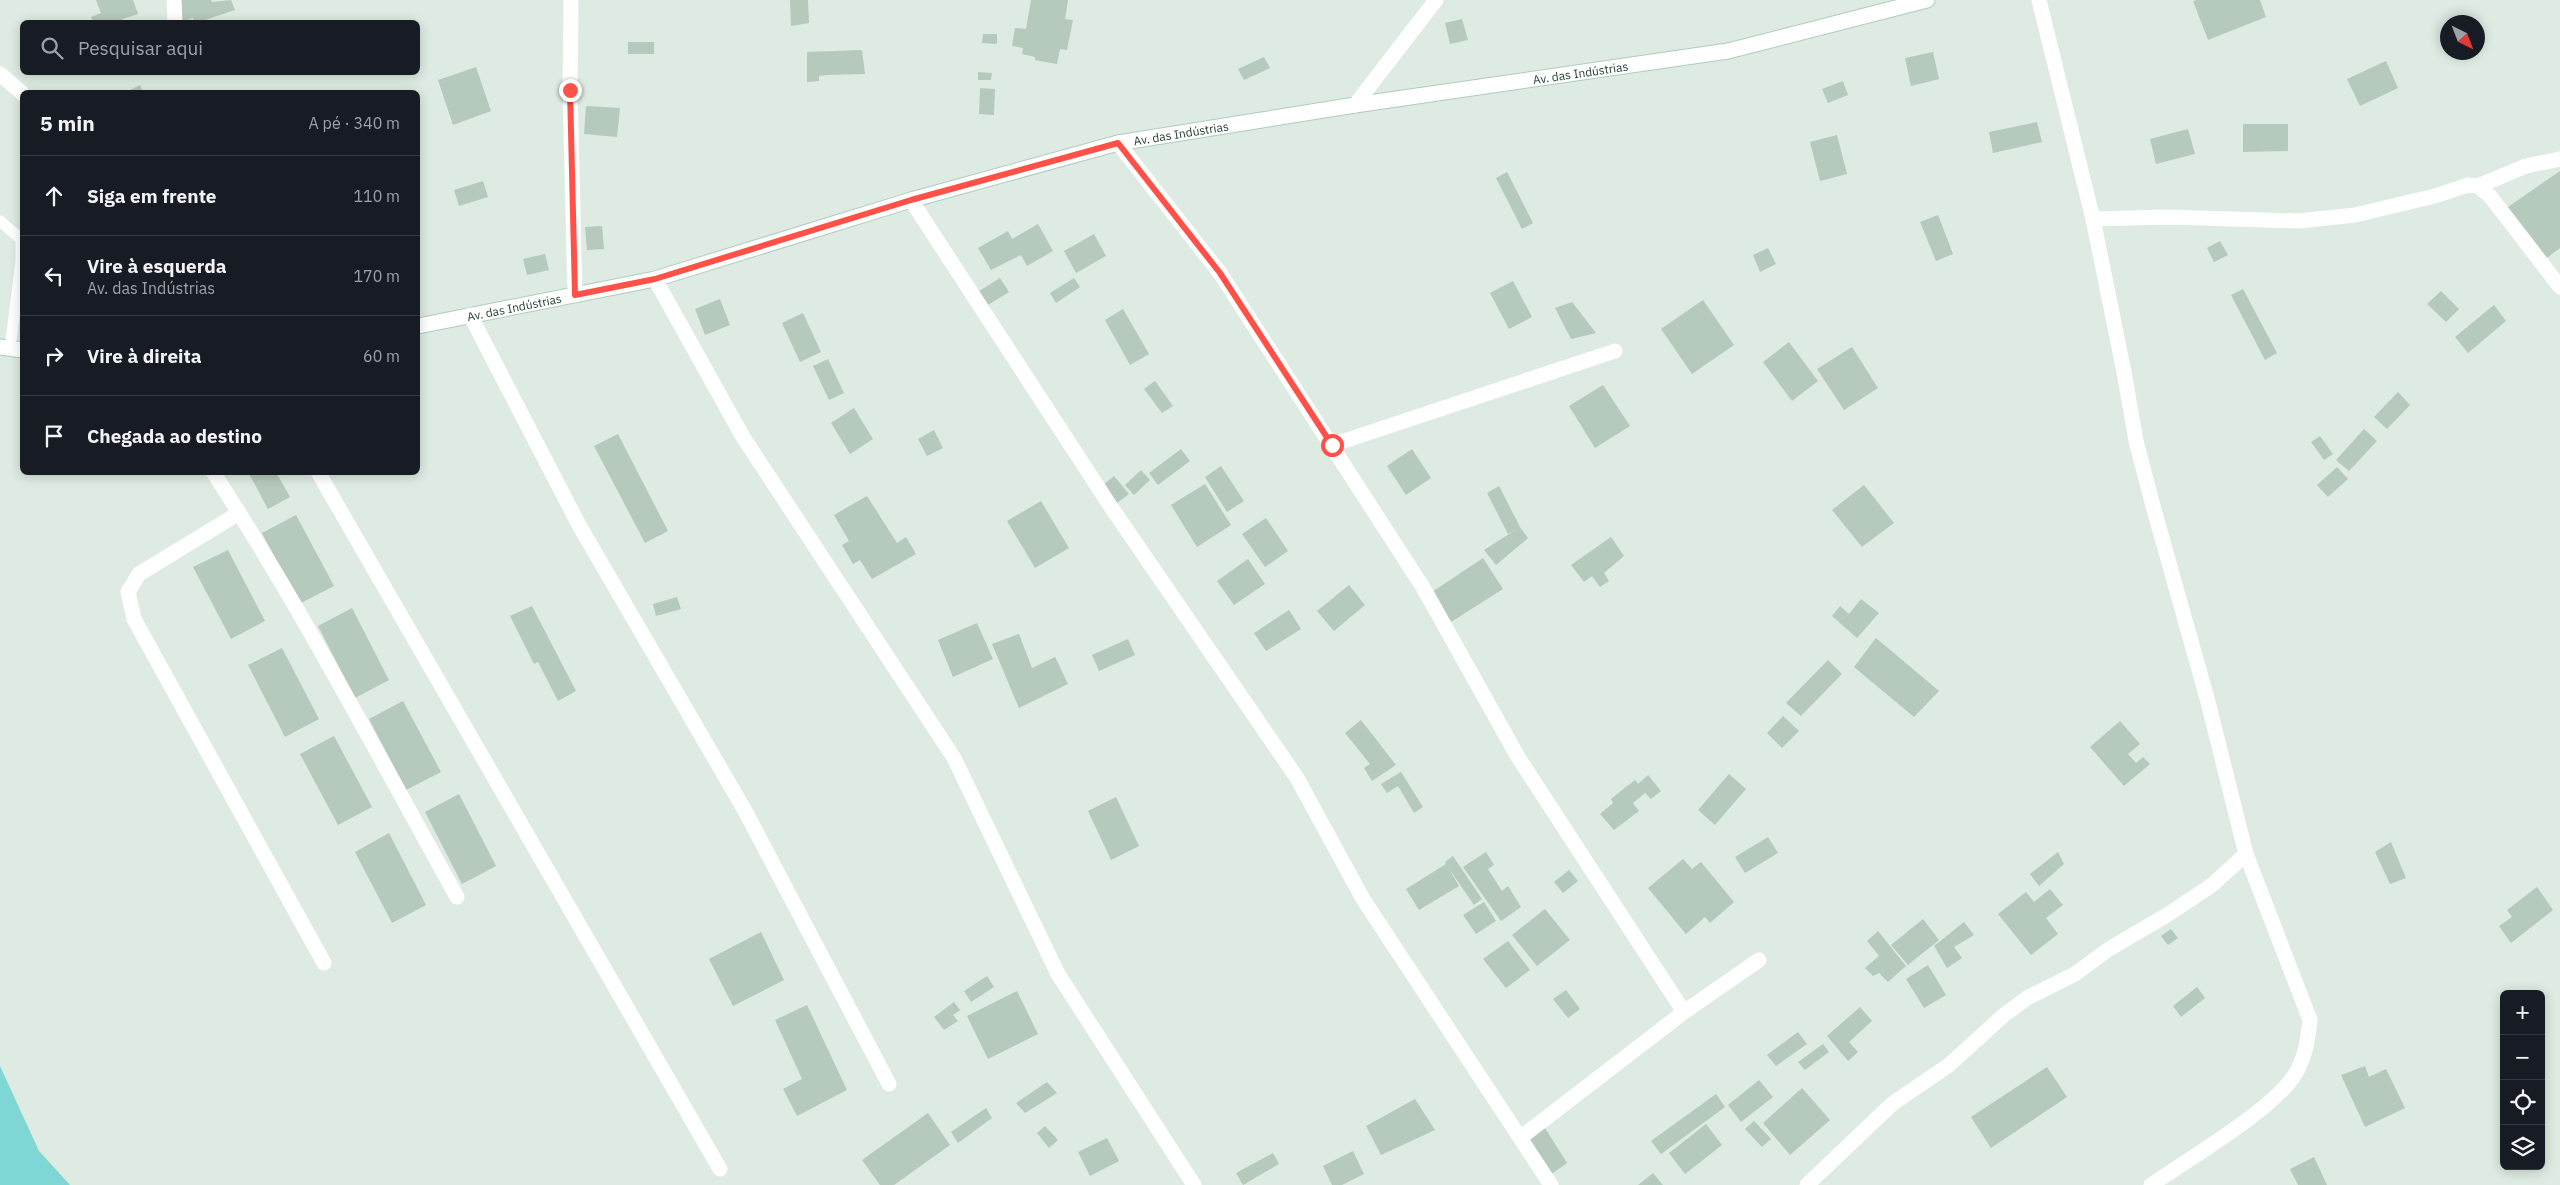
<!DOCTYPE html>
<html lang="pt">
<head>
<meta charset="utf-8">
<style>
	:root { --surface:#171b24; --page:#20242c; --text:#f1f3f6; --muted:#9ea1a6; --line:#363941 }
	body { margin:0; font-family:"IBM Plex Sans",sans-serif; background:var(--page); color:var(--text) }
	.controls { position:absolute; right:15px; bottom:15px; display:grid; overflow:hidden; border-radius:8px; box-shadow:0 2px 12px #0003 }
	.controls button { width:45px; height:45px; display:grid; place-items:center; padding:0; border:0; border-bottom:1px solid var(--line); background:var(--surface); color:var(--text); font:25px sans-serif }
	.compass { position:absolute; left:2440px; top:15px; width:45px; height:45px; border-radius:50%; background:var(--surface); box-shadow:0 2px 12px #0003; rotate:138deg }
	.stop { position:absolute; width:15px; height:15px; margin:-11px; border:4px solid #ff5147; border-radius:50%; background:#fff }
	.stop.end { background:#ff5147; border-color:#fff; box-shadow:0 1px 5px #0008 }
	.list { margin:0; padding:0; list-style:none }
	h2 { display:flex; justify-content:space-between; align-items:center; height:65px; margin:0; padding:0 20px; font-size:21px }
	h2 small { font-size:16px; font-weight:400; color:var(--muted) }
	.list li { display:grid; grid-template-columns:32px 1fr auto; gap:15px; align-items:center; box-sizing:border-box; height:80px; padding:0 20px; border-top:1px solid var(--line) }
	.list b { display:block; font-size:19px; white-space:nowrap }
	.list p { margin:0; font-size:16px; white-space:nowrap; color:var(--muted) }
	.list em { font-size:16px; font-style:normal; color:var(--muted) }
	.icon { flex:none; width:28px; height:28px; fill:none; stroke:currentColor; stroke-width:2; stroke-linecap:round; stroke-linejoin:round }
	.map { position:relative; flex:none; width:2560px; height:1185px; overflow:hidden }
	.search { position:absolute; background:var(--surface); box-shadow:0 2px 12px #0003; left:20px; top:20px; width:400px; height:55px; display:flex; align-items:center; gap:12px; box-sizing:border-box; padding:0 18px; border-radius:8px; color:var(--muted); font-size:19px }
	.panel { position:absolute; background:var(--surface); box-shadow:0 2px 12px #0003; left:20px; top:90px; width:400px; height:385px; border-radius:8px }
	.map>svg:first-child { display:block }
	.water { fill:#7ed7d4 }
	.building { fill:#b5c9bd }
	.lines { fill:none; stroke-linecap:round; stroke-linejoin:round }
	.secondary-casing { stroke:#afccbc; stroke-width:17 }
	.lane { stroke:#fff; stroke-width:11 }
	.street { stroke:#fff; stroke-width:15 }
	.secondary { stroke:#fff; stroke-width:15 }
	.route { stroke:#ff5147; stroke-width:6 }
	.labels { text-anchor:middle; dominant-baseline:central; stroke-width:5; stroke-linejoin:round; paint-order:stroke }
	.street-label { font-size:12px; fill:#1d3c2e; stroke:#eef7f1 }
</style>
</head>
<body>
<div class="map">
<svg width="2560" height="1185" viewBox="0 0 2560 1185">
	<rect width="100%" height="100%" fill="#ddebe2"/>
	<path class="water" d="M0,1066l39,85 31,34h-70z"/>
	<path class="building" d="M96,0h37l5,14 -24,8h-21l-2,-5 10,-4z
		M177,0h34l1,2 19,-2 4,10 -36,12h-5l-1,-4 -12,4z
		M790,0h18l1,23 -18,3z
		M1031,0h37l-3,19 8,1 -6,30 -7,-1 -3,15 -22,-4v-3l-13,-3 1,-6 -11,-2 3,-18 11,1z
		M2197,0h63l6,17 -58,23 -15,-39z
		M1462,19l6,21 -18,4 -5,-21z
		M983,34h14v10l-15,-1z
		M628,42h26v12h-26z
		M862,50l3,24 -39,1 -7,1v5l-12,1v-30z
		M1933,52l6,27 -28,7 -6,-28z
		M1264,57l6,11 -26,12 -6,-11z
		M2386,61l12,27 -38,18 -13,-27z
		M476,67l15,44 -38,14 -15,-45z
		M978,72l14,1 -1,7h-13z
		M1843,81l5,14 -20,8 -6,-14z
		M140,85l3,7h-17z
		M980,88l15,1 -1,26 -15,-1z
		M586,106l34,2 -3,29 -33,-3z
		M2037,122l5,20 -49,11 -4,-21z
		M2243,124h45v27l-45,1z
		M2188,129l7,25 -39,10 -6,-25z
		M1837,135l10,39 -27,7 -10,-39z
		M2560,171v77l-16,12 -39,-51z
		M1507,172l26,51 -11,6 -26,-51z
		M483,181l5,16 -29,9 -5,-16z
		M1938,215l15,39 -17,7 -16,-39z
		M1038,224l15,27 -26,15 -6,-11 -30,15 -13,-22 30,-17 4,8z
		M602,226l2,23 -17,1 -2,-23z
		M1094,234l12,22 -30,17 -12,-22z
		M2220,241l8,14 -14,7 -7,-14z
		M1768,248l8,16 -16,8 -7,-17z
		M545,254l4,16 -22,5 -4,-16z
		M1000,278l9,14 -21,13 -9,-14z
		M1074,278l6,9 -24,16 -6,-10z
		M1513,281l19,36 -23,12 -19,-36z
		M2243,289l34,64 -12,7 -34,-65z
		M2441,291l18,18 -13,13 -19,-18z
		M720,299l10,26 -25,10 -10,-26z
		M1703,300l31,45 -42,29 -31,-45z
		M1572,302l24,31 -25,6 -16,-31z
		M2494,305l12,16 -38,32 -13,-16z
		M1123,309l26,45 -19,11 -25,-45z
		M803,313l18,39 -21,10 -18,-39z
		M1789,342l29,39 -26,20 -29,-39z
		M1852,347l26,41 -34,22 -27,-41z
		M828,359l16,34 -15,7 -16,-34z
		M1155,381l18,25 -11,7 -18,-24z
		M1603,385l27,41 -35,22 -26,-42z
		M2398,392l12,13 -23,24 -13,-12z
		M854,408l19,31 -23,15 -19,-31z
		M2364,429l13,12 -28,30 -13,-11z
		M934,430l9,18 -16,8 -9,-17z
		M618,434l50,97 -23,12 -51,-97z
		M2320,436l13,18 -9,6 -13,-18z
		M1181,449l9,12 -32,24 -9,-12z
		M1412,449l19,29 -25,17 -19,-29z
		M1221,466l23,35 -17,11 -22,-35z
		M2337,467l11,12 -20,18 -11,-12z
		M1141,470l9,10 -16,15 -9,-10z
		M248,472h28l14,25 -22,12z
		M1114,476l15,18 -12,9 -14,-18z
		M1205,484l26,41 -34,22 -26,-42z
		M1864,485l30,38 -32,24 -30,-37z
		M1499,486l21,41 8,11 -32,27 -12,-15 33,-21 -9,5 -21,-41z
		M867,496l30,47 9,-6 10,17 -44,25 -12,-19 -7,4 -11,-19 7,-4 -15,-26z
		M1041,501l28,47 -34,20 -28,-47z
		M296,515l38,71 -35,18 -37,-71z
		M1266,518l22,33 -23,16 -23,-33z
		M1611,537l13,19 -20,17 5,8 -9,6 -8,-11 -8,6 -13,-17z
		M228,550l37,71 -34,18 -38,-72z
		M1483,558l20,31 -52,33 -19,-30z
		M1248,559l17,25 -31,21 -17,-24z
		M1349,585l16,20 -31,26 -17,-20z
		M677,597l4,12 -25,7 -3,-12z
		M1861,599l18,14 -22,25 -25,-22 8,-10 9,8z
		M532,606l44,85 -18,10 -20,-39 -4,2 -24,-48z
		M352,608l37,72 -34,18 -37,-72z
		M1289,610l12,19 -35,22 -12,-18z
		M977,623l16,36 -40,18 -15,-37z
		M1019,634l13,34 23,-11 13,27 -49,24 -27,-64z
		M1876,638l63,53 -25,26 -60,-50z
		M1128,639l7,16 -36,16 -7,-16z
		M282,648l37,71 -34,18 -37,-72z
		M1828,660l14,14 -41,42 -15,-13z
		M403,701l38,71 -35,18 -37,-71z
		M1783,716l16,15 -17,17 -15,-15z
		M1361,720l35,45 -24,16 -8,-13 6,-4 -25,-31z
		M2120,721l20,23 -12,10 8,9 7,-6 7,7 -26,22 -34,-39z
		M334,736l38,71 -34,18 -38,-71z
		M1401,772l22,35 -9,6 -16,-27 -11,7 -6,-9z
		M1729,774l17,15 -31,36 -17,-15z
		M1648,775l13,16 -10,8 -6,-6 -12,10 6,8 -25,19 -14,-16 13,-11 -2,-4 11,-9 13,-10 3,4z
		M459,794l37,72 -34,18 -37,-72z
		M1116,797l23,49 -28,14 -23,-49z
		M389,833l37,72 -34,18 -37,-71z
		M1768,837l10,16 -33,20 -10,-16z
		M2391,842l15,36 -16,6 -15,-32z
		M1486,852l8,13 -6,4 14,22 6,-5 13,21 -20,14 -38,-54z
		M2058,852l6,12 -25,22 -9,-12z
		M1453,856l29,43 -8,6 -26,-38 11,19 -40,24 -13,-21 40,-25 -1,-2z
		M1683,859l9,10 9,-7 33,40 -24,21 -5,-6 -19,17 -38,-46z
		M1569,870l9,11 -15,12 -9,-11z
		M2537,887l16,23 -42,33 -12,-17 13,-9 -5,-7z
		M2050,889l13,16 -17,13 12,16 -27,21 -33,-41 28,-22 8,10z
		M1484,902l12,19 -20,13 -13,-19z
		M1545,909l25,31 -33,26 -25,-31z
		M1923,919l16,21 -31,25 -17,-20z
		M1964,922l10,13 -20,12 8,11 -15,10 -13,-22z
		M2171,929l7,9 -10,7 -7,-9z
		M1878,931l28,35 -18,16 -9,-9 -6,3 -8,-8 14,-12 -12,-15z
		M761,932l23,48 -51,26 -24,-47z
		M1508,941l22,29 -24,18 -23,-29z
		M1928,965l18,30 -22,13 -18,-29z
		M987,976l7,11 -23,15 -7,-11z
		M2197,987l8,11 -24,19 -8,-11z
		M1566,990l14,19 -12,9 -15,-19z
		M1017,991l21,43 -50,25 -21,-43z
		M954,1002l6,8 -7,5 5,6 -14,9 -10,-13z
		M807,1005l40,85 -50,26 -14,-27 19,-10 -27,-59z
		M1860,1007l12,14 -23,21 9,10 -10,9 -21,-25z
		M1798,1032l9,12 -31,22 -9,-11z
		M1823,1044l6,8 -24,18 -7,-8z
		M2365,1066l4,11 17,-8 19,39 -40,19 -24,-52z
		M2047,1067l20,30 -76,51 -20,-31z
		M1759,1080l14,17 -32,25 -13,-17z
		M1047,1082l10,11 -32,20 -9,-10z
		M1802,1088l28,32 -40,35 -27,-32z
		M1716,1094l9,13 -64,47 -10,-13z
		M1415,1099l20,31 -54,25 -15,-29z
		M986,1108l6,10 -34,25 -7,-11z
		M928,1113l22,32 -56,40h-14l-18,-25z
		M1754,1121l17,18 -9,8 -17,-18z
		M1706,1124l16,21 -37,29 -16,-21z
		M1045,1126l13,14 -9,8 -12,-15z
		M1545,1128l22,35 -17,12 -23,-35z
		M1107,1138l12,23 -29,15 -12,-24z
		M1353,1151l11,23 -22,11h-10l-9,-19z
		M1273,1153l6,11 -36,21 -7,-12z
		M2314,1157l13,28h-29l-8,-16z
		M1653,1173l10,12h-25z"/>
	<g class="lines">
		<defs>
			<g id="secondary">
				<path id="s1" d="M418,326l237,-47 256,-79 207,-57 237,-38 373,-54 199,-51"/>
				<path d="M0,347l22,3"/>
			</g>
		</defs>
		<use href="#secondary" class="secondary-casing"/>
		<path class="lane" d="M0,221l21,18v22l-11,88"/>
		<path class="street" d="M174,0l1,22
			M571,0l-1,90 5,205
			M2039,0l54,219 31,153 12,69 17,65 54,192 39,156 64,166c-2,18 -4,34 -13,51 -20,37 -109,88 -146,114
			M0,74l22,19
			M1355,105l81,-105
			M1118,143l102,130 204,316 94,168 166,255
			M2478,186l12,10 70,91
			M911,200l200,307 186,271 66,121 188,286
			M2093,219l75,-2 131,4 56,-6 80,-19 33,-11 10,1 48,-20 34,-7
			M655,279l88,158 211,321 104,216 136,211
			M470,315l109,210 165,284 145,275
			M1332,445l283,-94
			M213,472c89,137 165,283 244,425
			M318,472l402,697
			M239,513l-100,61 -11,18 6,27 190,344
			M1520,1138l164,-126 75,-52
			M1807,1185l85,-81 57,-39 55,-50 23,-17 48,-24 34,-25 58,-34 45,-30 34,-31"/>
		<use href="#secondary" class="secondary"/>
	</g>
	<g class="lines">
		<path class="route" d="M570,90l5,205 80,-16 256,-79 207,-57 102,130 112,172"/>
	</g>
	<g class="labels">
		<g class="street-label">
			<text stroke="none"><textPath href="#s1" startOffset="1192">Av. das Indústrias</textPath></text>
			<text stroke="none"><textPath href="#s1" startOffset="788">Av. das Indústrias</textPath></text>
			<text stroke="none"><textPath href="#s1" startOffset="98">Av. das Indústrias</textPath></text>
		</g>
	</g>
</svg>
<div class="controls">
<button>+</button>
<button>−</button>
<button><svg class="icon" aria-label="locate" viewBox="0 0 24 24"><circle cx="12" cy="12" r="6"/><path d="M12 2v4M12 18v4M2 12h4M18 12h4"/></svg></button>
<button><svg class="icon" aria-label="layers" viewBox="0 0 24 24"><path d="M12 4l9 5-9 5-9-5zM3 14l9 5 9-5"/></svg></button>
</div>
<svg class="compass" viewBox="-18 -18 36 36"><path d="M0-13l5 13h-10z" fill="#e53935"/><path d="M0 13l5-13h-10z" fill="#9ea1a6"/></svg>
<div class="stop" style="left:1332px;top:445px"></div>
<div class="stop end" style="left:570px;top:90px"></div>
<div class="search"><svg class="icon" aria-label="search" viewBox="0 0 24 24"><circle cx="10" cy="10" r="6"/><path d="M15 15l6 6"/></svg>Pesquisar aqui</div>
<section class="panel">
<h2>5 min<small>A pé · 340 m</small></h2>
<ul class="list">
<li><svg class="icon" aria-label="ahead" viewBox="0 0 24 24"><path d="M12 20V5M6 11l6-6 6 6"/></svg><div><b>Siga em frente</b></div><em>110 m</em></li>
<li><svg class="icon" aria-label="left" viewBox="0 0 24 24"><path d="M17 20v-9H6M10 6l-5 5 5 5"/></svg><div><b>Vire à esquerda</b><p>Av. das Indústrias</p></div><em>170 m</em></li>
<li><svg class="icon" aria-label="right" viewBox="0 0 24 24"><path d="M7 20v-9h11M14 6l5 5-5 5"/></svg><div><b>Vire à direita</b></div><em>60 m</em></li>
<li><svg class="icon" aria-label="arrive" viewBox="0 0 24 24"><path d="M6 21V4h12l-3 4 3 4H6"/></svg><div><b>Chegada ao destino</b></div></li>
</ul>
</section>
</div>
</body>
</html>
